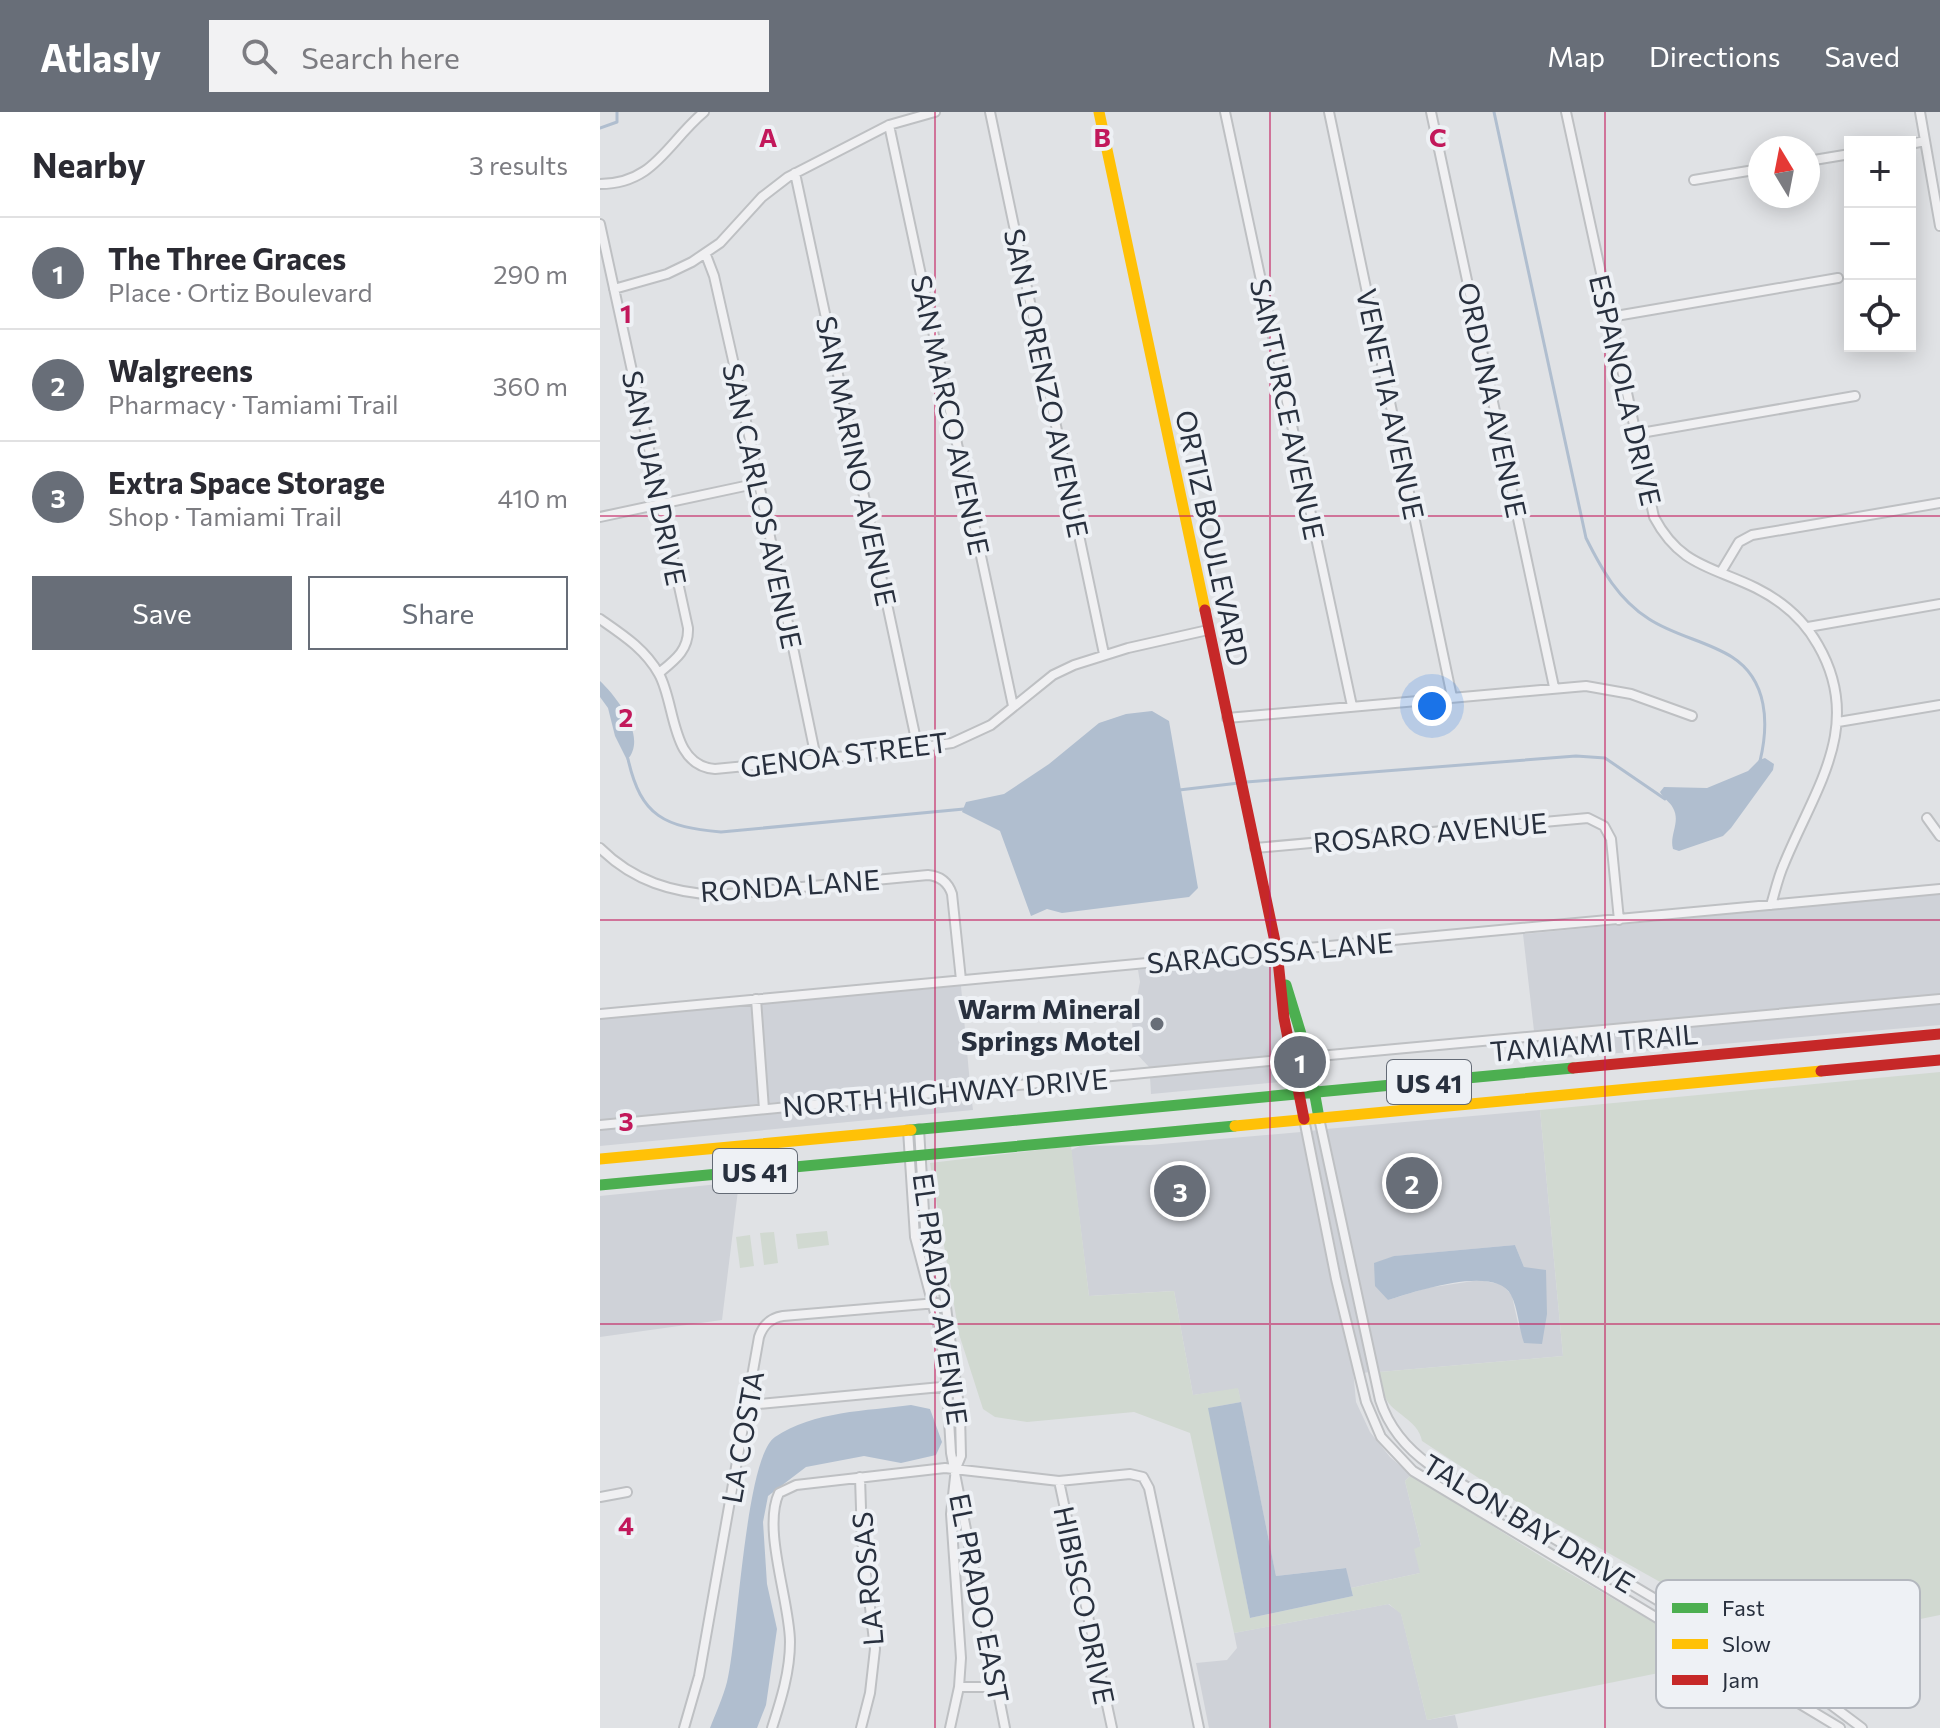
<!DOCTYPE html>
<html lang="en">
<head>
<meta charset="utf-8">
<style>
	:root { --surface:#fff; --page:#f2f2f3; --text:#2b2b33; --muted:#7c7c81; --line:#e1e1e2; --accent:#686e78 }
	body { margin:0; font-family:Commissioner,sans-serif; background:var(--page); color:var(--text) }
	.controls { position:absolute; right:24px; top:24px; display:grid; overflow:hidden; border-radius:0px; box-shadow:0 4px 20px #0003 }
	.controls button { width:72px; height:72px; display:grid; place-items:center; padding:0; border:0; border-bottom:2px solid var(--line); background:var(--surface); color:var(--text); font:40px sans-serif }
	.compass { position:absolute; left:1148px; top:24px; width:72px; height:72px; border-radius:50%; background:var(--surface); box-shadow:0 4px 20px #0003; rotate:350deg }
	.you { position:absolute; left:832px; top:594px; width:28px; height:28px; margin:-20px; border:6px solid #fff; border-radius:50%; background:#1a73e8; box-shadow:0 0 0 12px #1a73e833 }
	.badge { display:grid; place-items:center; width:52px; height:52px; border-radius:50%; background:var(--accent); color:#fff; font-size:26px; font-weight:700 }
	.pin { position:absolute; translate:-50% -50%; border:4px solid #fff; box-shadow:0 2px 8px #0006 }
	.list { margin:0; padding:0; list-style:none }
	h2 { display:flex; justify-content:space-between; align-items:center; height:104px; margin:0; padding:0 32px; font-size:34px }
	h2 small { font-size:26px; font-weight:400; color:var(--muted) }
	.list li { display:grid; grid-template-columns:52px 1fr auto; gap:24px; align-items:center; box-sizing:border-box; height:112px; padding:0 32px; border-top:2px solid var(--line) }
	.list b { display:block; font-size:30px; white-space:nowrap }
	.list p { margin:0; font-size:26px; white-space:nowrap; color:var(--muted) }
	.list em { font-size:26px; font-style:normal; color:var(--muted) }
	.actions { display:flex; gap:16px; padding:24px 32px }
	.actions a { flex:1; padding:18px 0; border:2px solid var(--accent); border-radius:0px; text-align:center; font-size:28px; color:var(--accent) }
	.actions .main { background:var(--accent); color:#fff }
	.icon { flex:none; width:44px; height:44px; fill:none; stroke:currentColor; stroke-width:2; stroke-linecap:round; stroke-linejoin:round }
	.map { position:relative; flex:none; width:1340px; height:1616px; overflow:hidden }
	header { display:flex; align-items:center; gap:48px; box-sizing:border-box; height:112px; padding:0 40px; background:var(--accent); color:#fff }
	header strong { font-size:38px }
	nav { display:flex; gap:44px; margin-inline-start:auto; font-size:28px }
	.search { width:560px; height:72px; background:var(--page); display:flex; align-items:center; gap:20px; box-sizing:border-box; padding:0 28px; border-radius:0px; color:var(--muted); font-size:30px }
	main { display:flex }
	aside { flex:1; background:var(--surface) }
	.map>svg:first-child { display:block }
	.built { fill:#cfd2d8; fill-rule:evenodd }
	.green { fill:#d1d9d1 }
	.water { fill:#b0becf }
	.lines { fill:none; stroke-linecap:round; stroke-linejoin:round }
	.stream { stroke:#b0becf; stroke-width:3 }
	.street-casing { stroke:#bec0c3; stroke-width:12 }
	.street { stroke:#f0f0f2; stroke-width:8 }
	.fast { stroke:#4caf50; stroke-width:11 }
	.slow { stroke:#ffc107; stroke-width:11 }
	.jam { stroke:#c62828; stroke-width:11 }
	.grid { fill:none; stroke:#c2185b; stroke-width:2; stroke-opacity:0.55 }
	.poi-dot { fill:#686e78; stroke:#eef1f5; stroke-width:3 }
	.labels { text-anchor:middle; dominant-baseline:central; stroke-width:8; stroke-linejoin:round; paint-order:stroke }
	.shield { fill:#eef1f5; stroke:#636a75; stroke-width:2 }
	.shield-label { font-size:26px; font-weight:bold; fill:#28303e }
	.street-label { font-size:28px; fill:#28303e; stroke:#eef1f5 }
	.poi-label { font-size:28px; font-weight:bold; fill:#28303e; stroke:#eef1f5; text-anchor:end }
	.key { fill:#eef1f5; stroke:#b3b7be; stroke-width:2 }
	.key-label { font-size:22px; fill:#28303e }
	.grid-label { font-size:26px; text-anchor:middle; font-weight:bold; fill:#c2185b; stroke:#eef1f5; stroke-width:8; stroke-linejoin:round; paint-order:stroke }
</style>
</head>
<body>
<header>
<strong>Atlasly</strong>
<div class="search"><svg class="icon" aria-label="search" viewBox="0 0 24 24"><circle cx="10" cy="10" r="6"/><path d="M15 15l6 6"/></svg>Search here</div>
<nav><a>Map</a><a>Directions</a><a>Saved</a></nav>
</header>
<main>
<aside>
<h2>Nearby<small>3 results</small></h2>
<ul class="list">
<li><span class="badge">1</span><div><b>The Three Graces</b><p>Place · Ortiz Boulevard</p></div><em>290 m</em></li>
<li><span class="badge">2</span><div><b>Walgreens</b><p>Pharmacy · Tamiami Trail</p></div><em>360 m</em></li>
<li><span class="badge">3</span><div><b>Extra Space Storage</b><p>Shop · Tamiami Trail</p></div><em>410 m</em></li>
</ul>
<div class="actions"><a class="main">Save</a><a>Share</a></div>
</aside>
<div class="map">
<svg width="1340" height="1616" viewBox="0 0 1340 1616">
	<rect width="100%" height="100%" fill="#e0e2e5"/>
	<path class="built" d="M1340,782v100l-406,37 -11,-97z
		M673,845l12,97 -136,13 -14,-15 -3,-30 8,-40 -2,-12z
		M361,874l9,98 -202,19 -7,-99z
		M1340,892v21l-402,35 -2,-18z
		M152,893l7,99 -159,16v-101z
		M687,953l4,16 -140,13 -1,-17z
		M371,983l2,15 -373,36v-16z
		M940,998l23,246 -184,16 -53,-243zM915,1133l9,22 -5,61 -7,-32 -9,-11 -23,-5 -53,8 -39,12 -14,-36 21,-8z
		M717,1018l5,25 47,217 -5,1 -23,-95 -30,-147z
		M701,1020l31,148 20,79 4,43 14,30 20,25 21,18 -6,6 16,65 -1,27 -69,15 -6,-20 -69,8 -38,-187 -45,6 -19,-104 -85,5 -18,-146 9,-4 70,-1z
		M139,1070l-17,138 -122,17v-141z
		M788,1492l13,9 26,107 28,-5 3,13h-249l-13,-65 31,-3 10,-12 -3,-15z"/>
	<path class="green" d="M1340,960v543l-162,33 -275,-154 -81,-53c-4,-22 -30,-27 -37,-44 -4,-7 -5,-17 -6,-25l184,-16 -23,-246z
		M471,1034l18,150 85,-5 19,104 45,-7 3,14 -32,6 41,210 103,-22 -2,-8 69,-15 -6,-24 7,-3 -16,-65 6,-6 136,85 152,89 9,14 -281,57 -26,-106 -12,-10 -155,29 -44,-200 -56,-21 -107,10 -32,-5 -12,-8 -24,-75 -29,-171z
		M227,1119l2,14 -31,4 -2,-15z
		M174,1120l4,31 -14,2 -4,-32z
		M150,1123l4,31 -14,2 -4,-31z"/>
	<path class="water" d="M0,569c18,17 48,57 27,79l-12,-24 -7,-28 -8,-11z
		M552,599l17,10 29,167 -9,9 -127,16 -15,-4 -16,7 -31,-85 -38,-19 4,-10 38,-8 45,-30 50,-41 27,-9z
		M1165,646l9,6 -1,6 -42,58 -8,8 -44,15 -6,-2c-4,-14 8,-27 0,-41 -3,-6 -10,-10 -13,-16l4,-5 43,1 41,-17 11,-11z
		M915,1133l9,22 22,3 1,44 -5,30 -18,-1c-5,-14 -6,-35 -13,-48 -16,-31 -97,-3 -123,5l-13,-14 -1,-23 20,-7z
		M641,1290l35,174 70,-8 7,28 -103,22 -42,-210z
		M311,1293l19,4 12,33 -6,13 -35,8 -37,-7 -58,11 -38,29 -5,26 4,62 10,45 -11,76 -9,23h-47c6,-15 13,-31 17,-46 11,-43 18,-225 48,-245 38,-26 92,-26 136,-32z"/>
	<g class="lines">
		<path class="stream" d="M894,0l92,426c16,32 32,61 63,81 26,17 58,22 83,38 36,23 37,67 28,104
			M0,16l17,-6v-10
			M28,647c13,58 37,68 93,73l243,-23
			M646,670l330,-26 29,2 60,41
			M579,678l60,-7"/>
		<defs>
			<path id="street" d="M390,0l114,542
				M625,0l127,594
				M729,0l123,585
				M831,0l123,575
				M966,0l88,405c26,49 57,49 102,71 26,13 48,32 62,57 47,81 -4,145 -34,219 -6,13 -9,28 -13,41
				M1320,0l20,114
				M289,13l124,581
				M1310,32l15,-3
				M1208,49l42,-7
				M195,61l123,576
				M1094,68l66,-11
				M0,72c54,0 67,-41 104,-72
				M0,112l88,404c1,22 -13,32 -29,45
				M106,143l8,21 23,102 79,380
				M14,177l53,-15 25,-12 28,-19 42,-46 26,-20 101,-52 46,-13
				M1010,205l228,-39
				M1035,322l220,-38
				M0,405l159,-34
				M1121,460l18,-30 13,-7 188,-32
				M0,507c23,16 45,30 59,55 17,30 11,92 56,95l173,-17 64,-9 39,-18 62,-50 21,-10 54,-17 80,-18
				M1208,515l132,-23
				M627,606l359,-32 45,8 61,22
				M1238,610l102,-17
				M1327,706l13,18
				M0,736c33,33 73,45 118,47l210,-20c12,1 20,7 24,19l9,86
				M655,736l333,-30 16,8 7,13 8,81
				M156,887l8,110
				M0,902l1340,-125
				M708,945l632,-58
				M719,1006l61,282c9,28 26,48 50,65l392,233 40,30
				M704,1007l32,160 30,123 15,35 32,34 427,257
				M0,1013l691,-66
				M319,1017l6,99 4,20 14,36 17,130 1,42 -5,12 -5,46 10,144 -2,29 -9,41
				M308,1018l7,107 25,95 7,55 4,66 54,275
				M148,1293l204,-19
				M260,1365l2,63 13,109 -5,44 -9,35
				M459,1369l53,247
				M0,1385l27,-5
				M359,1575h38
				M84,1616l15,-52 60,-339c4,-12 11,-19 24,-21l154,-13
				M172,1616c9,-28 18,-56 18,-86 0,-40 -28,-113 -11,-149l17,-8 149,-17 114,13 71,-7 13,3 6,11 50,240"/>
		</defs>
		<use href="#street" class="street-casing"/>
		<use href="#street" class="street"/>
		<path class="fast" d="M686,873l22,72 11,61
			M311,1018l662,-62
			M0,1073l635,-59"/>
		<path class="slow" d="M499,0l106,498
			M635,1014l586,-55
			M0,1047l311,-29"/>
		<path class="jam" d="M605,498l72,341 7,67 20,101
			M973,956l367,-34
			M1221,959l119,-11"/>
	</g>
	<path class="grid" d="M335,0v1616M670,0v1616M1005,0v1616M0,404h1340M0,808h1340M0,1212h1340"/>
	<circle class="poi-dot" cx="557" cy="912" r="8"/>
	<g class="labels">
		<g class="shield">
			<rect x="787" y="948" width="84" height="44" rx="6"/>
			<rect x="113" y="1037" width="84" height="44" rx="6"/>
		</g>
		<g class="shield-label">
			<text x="829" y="970">US 41</text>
			<text x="155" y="1059">US 41</text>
		</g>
		<g class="street-label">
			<text transform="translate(447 271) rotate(78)">SAN LORENZO AVENUE</text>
			<text transform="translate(1026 278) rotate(77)">ESPANOLA DRIVE</text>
			<text transform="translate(893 288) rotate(78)">ORDUNA AVENUE</text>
			<text transform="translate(791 292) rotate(78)">VENETIA AVENUE</text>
			<text transform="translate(688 297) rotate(78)">SANTURCE AVENUE</text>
			<text transform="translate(351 303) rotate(78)">SAN MARCO AVENUE</text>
			<text transform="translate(257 349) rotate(78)">SAN MARINO AVENUE</text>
			<text transform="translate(55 366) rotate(78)">SAN JUAN DRIVE</text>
			<text transform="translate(163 394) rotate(78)">SAN CARLOS AVENUE</text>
			<text transform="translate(613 426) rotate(78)">ORTIZ BOULEVARD</text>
			<text transform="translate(244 642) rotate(-7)">GENOA STREET</text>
			<text transform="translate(830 720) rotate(-5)">ROSARO AVENUE</text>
			<text transform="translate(190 773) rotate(-4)">RONDA LANE</text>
			<text transform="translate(670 840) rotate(-5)">SARAGOSSA LANE</text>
			<text transform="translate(994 930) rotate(-5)">TAMIAMI TRAIL</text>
			<text transform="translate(345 980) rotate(-5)">NORTH HIGHWAY DRIVE</text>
			<text transform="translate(341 1187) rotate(82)">EL PRADO AVENUE</text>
			<text transform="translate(142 1325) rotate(-80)">LA COSTA</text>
			<text transform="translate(929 1411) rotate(31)">TALON BAY DRIVE</text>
			<text transform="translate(267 1467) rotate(-95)">LA ROSAS</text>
			<text transform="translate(380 1486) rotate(79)">EL PRADO EAST</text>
			<text transform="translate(485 1493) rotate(78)">HIBISCO DRIVE</text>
		</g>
		<g class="poi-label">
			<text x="541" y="896">Warm Mineral<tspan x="541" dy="32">Springs Motel</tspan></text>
		</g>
	</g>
	<rect x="1056" y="1468" width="264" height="128" rx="12" class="key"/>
	<rect x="1072" y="1491" width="36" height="10" fill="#4caf50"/>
	<rect x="1072" y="1527" width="36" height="10" fill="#ffc107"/>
	<rect x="1072" y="1563" width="36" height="10" fill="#c62828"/>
	<g class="key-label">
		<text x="1122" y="1504">Fast</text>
		<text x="1122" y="1540">Slow</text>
		<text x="1122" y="1576">Jam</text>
	</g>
	<g class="grid-label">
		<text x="168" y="35">A</text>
		<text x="502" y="35">B</text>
		<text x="838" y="35">C</text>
		<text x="26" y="211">1</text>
		<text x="26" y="615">2</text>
		<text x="26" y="1019">3</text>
		<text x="26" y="1423">4</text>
	</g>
</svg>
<div class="controls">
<button>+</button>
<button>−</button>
<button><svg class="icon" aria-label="locate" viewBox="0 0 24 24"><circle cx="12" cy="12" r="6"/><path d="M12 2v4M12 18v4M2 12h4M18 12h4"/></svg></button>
</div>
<svg class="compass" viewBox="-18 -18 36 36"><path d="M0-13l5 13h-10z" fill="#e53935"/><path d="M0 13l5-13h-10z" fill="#7c7c81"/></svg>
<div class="you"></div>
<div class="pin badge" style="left:700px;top:950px">1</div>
<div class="pin badge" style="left:812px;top:1071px">2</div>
<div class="pin badge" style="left:580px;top:1079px">3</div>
</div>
</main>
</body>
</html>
